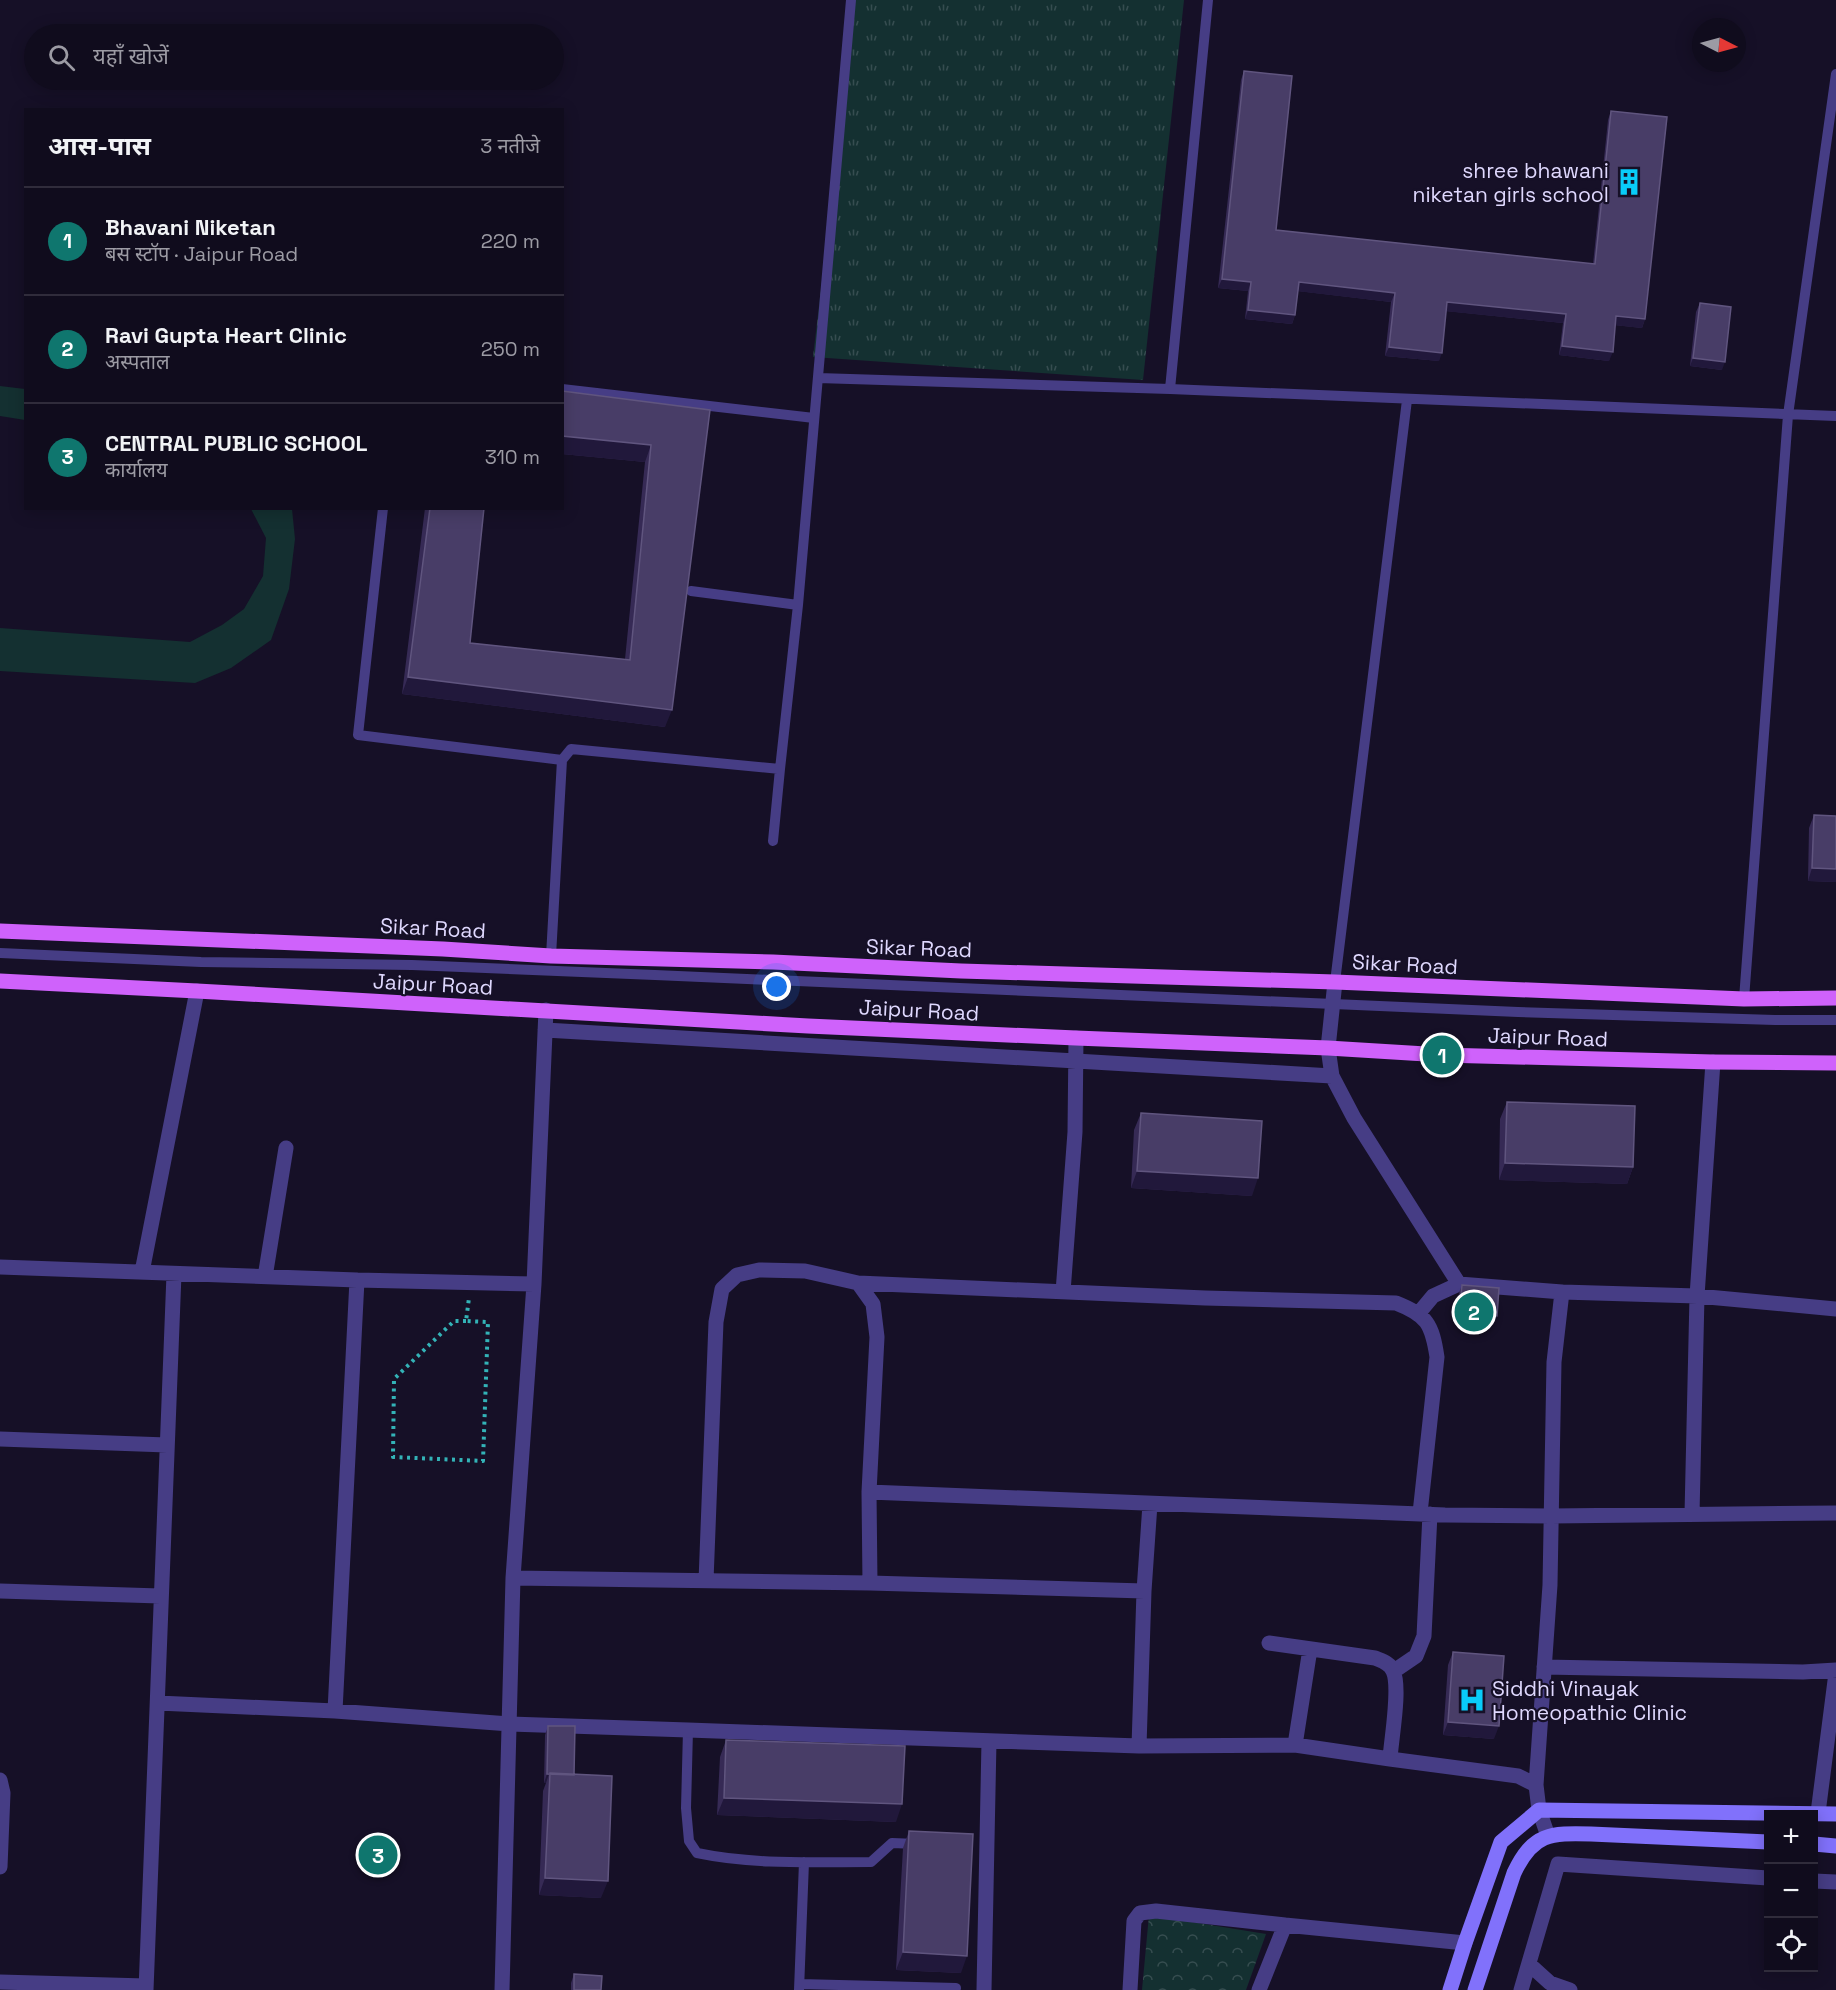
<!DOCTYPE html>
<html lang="hi">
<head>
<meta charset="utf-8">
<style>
	:root { --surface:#100c1d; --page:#1e1a2a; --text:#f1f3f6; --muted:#9c9ba4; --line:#302c3b; --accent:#0f766e }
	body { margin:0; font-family:"Space Grotesk","Noto Sans Devanagari",sans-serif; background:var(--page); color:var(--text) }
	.controls { position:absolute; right:18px; bottom:18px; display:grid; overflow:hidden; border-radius:0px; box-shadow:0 3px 15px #0003 }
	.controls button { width:54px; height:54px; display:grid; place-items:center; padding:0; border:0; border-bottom:2px solid var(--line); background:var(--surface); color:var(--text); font:30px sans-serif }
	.compass { position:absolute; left:1692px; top:18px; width:54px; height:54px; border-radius:50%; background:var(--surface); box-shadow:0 3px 15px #0003; rotate:96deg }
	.you { position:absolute; left:777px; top:987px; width:21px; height:21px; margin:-15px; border:4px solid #fff; border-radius:50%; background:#1a73e8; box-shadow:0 0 0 9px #1a73e833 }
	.badge { display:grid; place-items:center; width:39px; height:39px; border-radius:50%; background:var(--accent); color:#fff; font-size:20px; font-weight:700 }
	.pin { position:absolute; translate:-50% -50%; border:3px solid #fff; box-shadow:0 2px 6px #0006 }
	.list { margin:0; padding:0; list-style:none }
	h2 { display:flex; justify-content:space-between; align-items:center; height:78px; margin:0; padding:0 24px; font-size:26px }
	h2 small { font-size:20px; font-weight:400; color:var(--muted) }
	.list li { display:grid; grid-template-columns:39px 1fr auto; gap:18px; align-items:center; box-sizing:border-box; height:108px; padding:0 24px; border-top:2px solid var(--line) }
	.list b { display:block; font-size:22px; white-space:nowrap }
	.list p { margin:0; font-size:20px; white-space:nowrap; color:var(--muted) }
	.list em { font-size:20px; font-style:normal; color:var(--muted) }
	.icon { flex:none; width:33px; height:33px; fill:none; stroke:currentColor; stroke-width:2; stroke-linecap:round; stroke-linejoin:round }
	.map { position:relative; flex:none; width:1836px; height:1990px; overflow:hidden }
	.search { position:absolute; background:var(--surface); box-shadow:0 3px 15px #0003; left:24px; top:24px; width:540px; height:66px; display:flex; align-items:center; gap:15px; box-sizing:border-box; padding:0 21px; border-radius:33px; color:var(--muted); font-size:22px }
	.panel { position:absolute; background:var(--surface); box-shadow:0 3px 15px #0003; left:24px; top:108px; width:540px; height:402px; border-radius:0px }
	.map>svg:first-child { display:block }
	.grass { fill:url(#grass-tufts) }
	.park { fill:url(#park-crowns) }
	.pitch { fill:#143031 }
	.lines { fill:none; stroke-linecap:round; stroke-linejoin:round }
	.path { stroke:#33b3b7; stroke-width:4; stroke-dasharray:3 4.5; stroke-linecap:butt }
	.lane { stroke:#463d85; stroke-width:10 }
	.street { stroke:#463d85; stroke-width:15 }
	.secondary { stroke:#8171fb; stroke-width:15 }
	.primary { stroke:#cf62fb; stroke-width:15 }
	.wall { fill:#362a55 }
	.shaded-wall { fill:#21183b }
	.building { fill:#483d67; stroke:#60557f; stroke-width:1.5 }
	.labels { text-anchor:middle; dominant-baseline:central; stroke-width:4.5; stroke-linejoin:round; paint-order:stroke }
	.poi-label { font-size:21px; fill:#dfd8fe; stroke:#161027; text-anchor:end }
	.street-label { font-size:21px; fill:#dfd8fe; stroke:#161027 }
</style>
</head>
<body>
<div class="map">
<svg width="1836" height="1990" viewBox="0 0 1836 1990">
	<defs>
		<pattern id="grass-tufts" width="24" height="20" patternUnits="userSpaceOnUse" patternTransform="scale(1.5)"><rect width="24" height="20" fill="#143031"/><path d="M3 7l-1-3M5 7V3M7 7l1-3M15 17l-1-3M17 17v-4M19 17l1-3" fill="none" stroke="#364d50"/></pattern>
		<pattern id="park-crowns" width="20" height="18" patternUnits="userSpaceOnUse" patternTransform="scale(1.5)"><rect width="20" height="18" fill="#143031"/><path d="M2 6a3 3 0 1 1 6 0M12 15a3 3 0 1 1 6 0" fill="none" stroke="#364d50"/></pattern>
	</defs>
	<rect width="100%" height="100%" fill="#161027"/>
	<path class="grass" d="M855,0h329l-41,380 -330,-23z"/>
	<path class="park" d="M1149,1915l117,19 -20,56h-104z"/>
	<path class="pitch" d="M0,386l25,3v31l-25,-4z
		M251,509h41l3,30 -6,50 -18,51 -40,28 -36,15 -195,-12v-43l190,14 32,-17 22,-16 19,-33 3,-38z"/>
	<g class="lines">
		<path class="path" d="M466,1321h-12l-60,58 -1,78 90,4 5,-139 -22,-1 3,-23"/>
		<path class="lane" d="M818,378l352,11 666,27
			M562,389l252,29
			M1170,389l38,-389
			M383,508l-25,227 204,25
			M691,591l107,14
			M773,841l7,-72
			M0,953l201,9 211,3 243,10 863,37 257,8h61
			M551,956l11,-196 9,-11 209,20 18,-164 53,-605
			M1335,982l72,-582
			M1744,999l44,-584 48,-341
			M688,1730l-2,78 3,33 8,12c57,12 116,9 174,9l21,-19 25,1
			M800,1984l156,4
			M799,1990l5,-128"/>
		<path class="street" d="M1335,982l-7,66 4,28 22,42 105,166 103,8 135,4 139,13
			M545,1030l787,46
			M0,1267l357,13 177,4
			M142,1272l55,-281
			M265,1277l21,-129
			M858,1283l347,15 191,5c31,12 36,21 41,54l-17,156
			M1063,1292l12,-160 1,-94
			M1418,1314l15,-18 26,-12
			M0,1439l167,6
			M869,1492l576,23 106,1 285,-3
			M1692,1514l5,-218 16,-234
			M513,1578l357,5 274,8
			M706,1581l10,-259 6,-33 15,-14 22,-5 46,1 53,12 15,21 4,33 -8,155 1,91
			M0,1591l160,5
			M1269,1643l106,15c7,3 15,5 18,13 8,16 -2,69 -3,88
			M1544,1667l259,5 33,-2
			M1394,1671l22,-15 8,-20 6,-122
			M158,1703l177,8 175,13 178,6 451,16 156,-1 95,14 128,17 18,9
			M335,1711l22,-431
			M1295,1745l15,-96
			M1139,1746l5,-155 6,-87
			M0,1780l3,13 -3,74
			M1818,1813l18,-140
			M1548,1836l-9,-26 -3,-25 14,-200 4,-223 8,-70
			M1814,1881l22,1
			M1285,1925l180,18
			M1529,1964l21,19 20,7
			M0,1982l146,4
			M146,1990l28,-716
			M502,1990l11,-412 21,-294 12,-274
			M984,1990l5,-249
			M1130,1990l4,-69 6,-8 16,-2 129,14 -26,65
			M1521,1990l37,-126 210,14"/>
		<path class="secondary" d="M1814,1844l22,2
			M1450,1990l15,-47 36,-101 38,-32 297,4
			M1475,1990l39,-117c19,-40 36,-40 77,-39l177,8"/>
		<path class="primary" d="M0,931l443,18 108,7 222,6 188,9 374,11 409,17 92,-1
			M0,981l197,10 611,35 268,12 252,10 114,7 271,7 123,1"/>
	</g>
	<path class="wall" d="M1244,71l32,159 317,34 15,-144 3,-9 34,208 -3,9 -27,-3 -6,36 -50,-6 4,-32 -117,-12 -7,50 -54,-5 6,-54 -93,-11 -3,24 -3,9 -47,-5 3,-28 -30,-3 23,-208z
		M1700,303l22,67 -32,-4 6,-54z
		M562,391l148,19 -45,317 -263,-33 23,-186h59l-14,135 155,16 20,-197 -83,-8z
		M1814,815l22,1v66l-28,-1 1,-53z
		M1507,1102l126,65 -6,17 -128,-4 1,-61z
		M1141,1113l111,83 -121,-8 3,-58z
		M1462,1285l35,31 -4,9 -37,-4 3,-28z
		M1453,1652l41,87 -51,-4 5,-70z
		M548,1726l26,49 27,123 -62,-3 4,-104 3,-8h-2l1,-48z
		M726,1740l170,82 -179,-7 3,-58z
		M909,1831l52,142 -65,-3 7,-122z
		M574,1974l27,16h-30v-7z"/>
	<path class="shaded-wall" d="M1222,279l29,3 -3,9 -30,-3z
		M1299,282l96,11 -4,9 -95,-11z
		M1447,302l119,12 -3,9 -119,-12z
		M1248,310l47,5 -3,9 -47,-5z
		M1616,316l29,3 -3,9 -29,-3z
		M1562,346l51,6 -4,9 -50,-6z
		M1389,347l53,6 -3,8 -54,-5z
		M1693,358l32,4 -3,8 -32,-4z
		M562,436l89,9 -6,17 -83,-8z
		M408,677l264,33 -7,17 -263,-33z
		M1812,868l24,1v13l-28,-1z
		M1505,1163l128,4 -6,17 -128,-4z
		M1137,1171l121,7 -6,18 -121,-8z
		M1459,1313l38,3 -4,9 -37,-4z
		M1448,1722l51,4 -5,13 -51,-4z
		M547,1774h2l-3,9h-2z
		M724,1798l178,6 -6,18 -179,-7z
		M545,1878l63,3 -7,17 -62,-3z
		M903,1952l64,4 -6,17 -65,-3z"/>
	<path class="building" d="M1244,71l48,5 -16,154 319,34 16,-153 56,6 -22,202 -29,-3 -3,36 -51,-6 4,-32 -119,-12 -5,51 -53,-6 6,-54 -96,-11 -4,33 -47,-5 3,-28 -29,-3z
		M1700,303l31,4 -6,55 -32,-4z
		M562,391l148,19 -38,300 -264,-33 22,-169h54l-14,135 160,17 21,-215 -89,-9z
		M1814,815l22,1v53l-24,-1z
		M1507,1102l128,4 -2,61 -128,-4z
		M1141,1113l121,8 -4,57 -121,-7z
		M1462,1285l37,3 -2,28 -38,-3z
		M1453,1652l51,4 -5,70 -51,-4z
		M548,1726h27l-1,49 -27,-1z
		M726,1740l179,6 -3,58 -178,-6z
		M550,1773l62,3 -4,105 -63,-3z
		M909,1831l64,3 -6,122 -64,-4z
		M574,1974l28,2 -1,14h-27z"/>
	<defs>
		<symbol id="building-bare" viewBox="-9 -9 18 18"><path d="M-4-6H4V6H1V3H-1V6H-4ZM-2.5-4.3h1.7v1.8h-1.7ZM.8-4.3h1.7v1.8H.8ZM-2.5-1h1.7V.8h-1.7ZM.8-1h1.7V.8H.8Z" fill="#09ccf9" stroke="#161027" stroke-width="2.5" paint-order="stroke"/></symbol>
		<symbol id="hospital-bare" viewBox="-9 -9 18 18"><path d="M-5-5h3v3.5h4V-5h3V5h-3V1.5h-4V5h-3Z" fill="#09ccf9" stroke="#161027" stroke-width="2.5" paint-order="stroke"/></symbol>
	</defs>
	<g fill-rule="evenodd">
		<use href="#building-bare" x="1610" y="163" width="38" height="38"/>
		<use href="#hospital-bare" x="1453" y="1681" width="38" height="38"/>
	</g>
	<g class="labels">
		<g class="poi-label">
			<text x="1609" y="170">shree bhawani<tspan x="1609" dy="24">niketan girls school</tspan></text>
			<text x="1492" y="1688" text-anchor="start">Siddhi Vinayak<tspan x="1492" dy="24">Homeopathic Clinic</tspan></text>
		</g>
		<g class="street-label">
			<text transform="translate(433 928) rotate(3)">Sikar Road</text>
			<text transform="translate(919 948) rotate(2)">Sikar Road</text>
			<text transform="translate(1405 964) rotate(3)">Sikar Road</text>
			<text transform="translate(433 984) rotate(3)">Jaipur Road</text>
			<text transform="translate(919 1010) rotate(3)">Jaipur Road</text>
			<text transform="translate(1548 1037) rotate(2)">Jaipur Road</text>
		</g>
	</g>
</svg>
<div class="controls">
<button>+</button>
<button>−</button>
<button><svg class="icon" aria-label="locate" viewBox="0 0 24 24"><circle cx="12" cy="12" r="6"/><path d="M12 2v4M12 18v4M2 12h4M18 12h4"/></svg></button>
</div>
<svg class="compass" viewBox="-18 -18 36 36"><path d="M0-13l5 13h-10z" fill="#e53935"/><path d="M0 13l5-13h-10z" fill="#9c9ba4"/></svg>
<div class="you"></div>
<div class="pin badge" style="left:1442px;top:1055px">1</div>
<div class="pin badge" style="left:1474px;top:1312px">2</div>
<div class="pin badge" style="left:378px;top:1855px">3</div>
<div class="search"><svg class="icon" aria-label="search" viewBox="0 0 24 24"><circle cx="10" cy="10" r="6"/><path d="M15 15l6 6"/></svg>यहाँ खोजें</div>
<section class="panel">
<h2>आस-पास<small>3 नतीजे</small></h2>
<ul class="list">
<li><span class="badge">1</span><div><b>Bhavani Niketan</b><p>बस स्टॉप · Jaipur Road</p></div><em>220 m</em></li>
<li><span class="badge">2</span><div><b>Ravi Gupta Heart Clinic</b><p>अस्पताल</p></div><em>250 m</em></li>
<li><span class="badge">3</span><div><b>CENTRAL PUBLIC SCHOOL</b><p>कार्यालय</p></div><em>310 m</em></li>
</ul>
</section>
</div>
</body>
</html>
